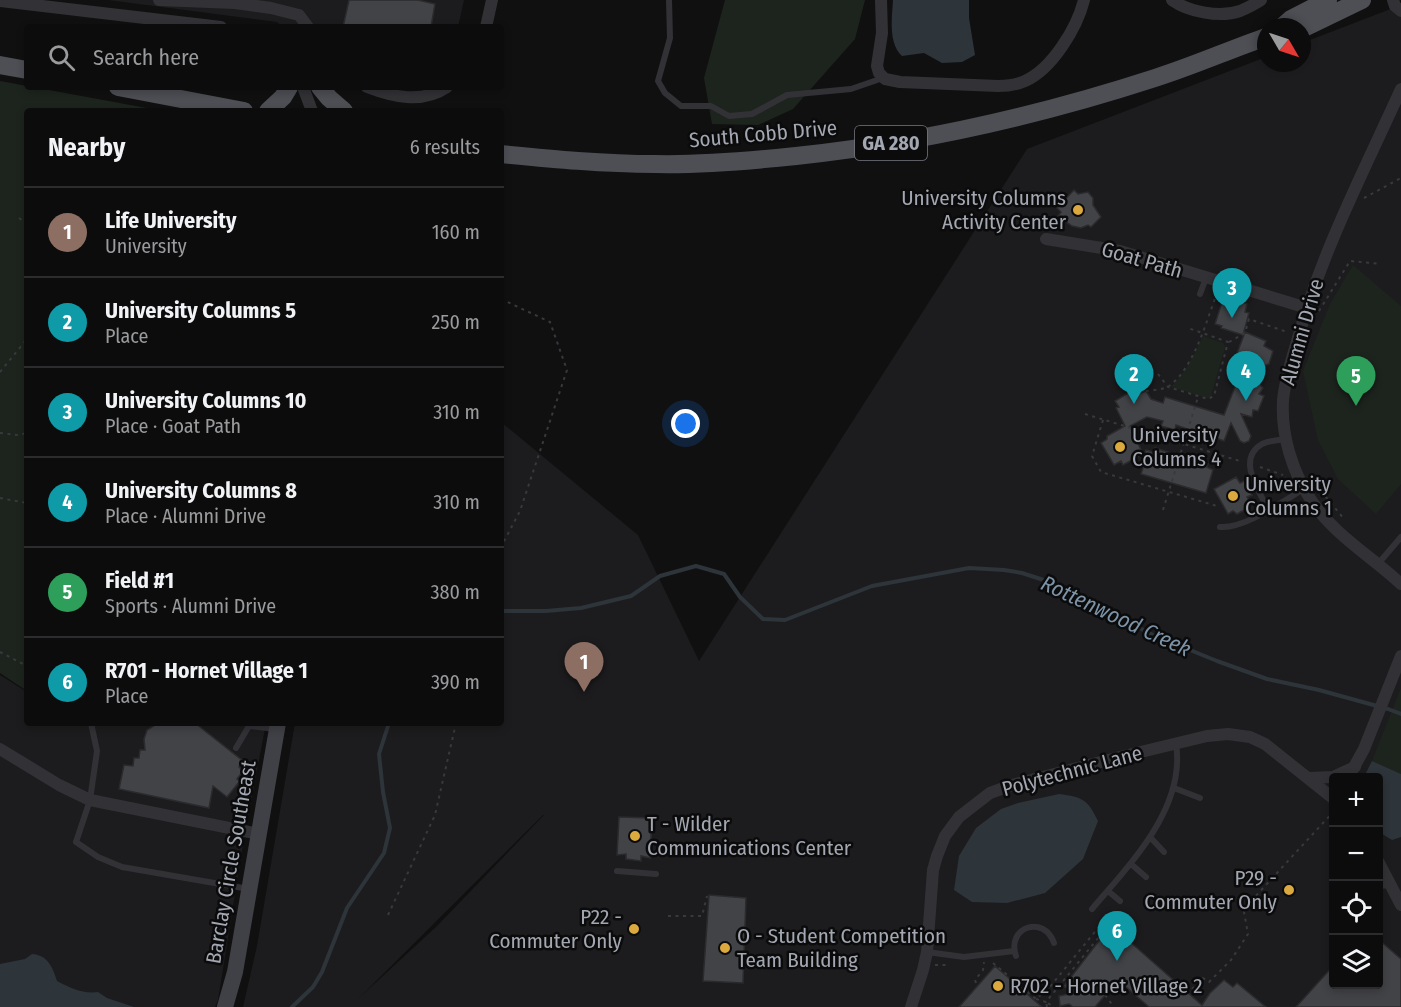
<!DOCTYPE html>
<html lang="en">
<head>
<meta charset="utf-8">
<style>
	:root { --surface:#0c0c0d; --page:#1a1a1b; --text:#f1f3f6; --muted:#9a9b9d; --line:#2c2c2e; --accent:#dba93e }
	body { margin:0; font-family:"Fira Sans Condensed",sans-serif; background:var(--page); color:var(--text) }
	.controls { position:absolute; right:18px; bottom:18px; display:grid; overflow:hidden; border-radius:6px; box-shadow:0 3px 9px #0003 }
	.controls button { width:54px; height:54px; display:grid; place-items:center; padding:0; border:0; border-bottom:2px solid var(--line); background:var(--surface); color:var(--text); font:30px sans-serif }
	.compass { position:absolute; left:1257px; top:18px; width:54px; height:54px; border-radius:50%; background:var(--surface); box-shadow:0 3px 9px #0003; rotate:129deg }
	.you { position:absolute; left:686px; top:424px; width:21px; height:21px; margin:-15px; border:4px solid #fff; border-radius:50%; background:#1a73e8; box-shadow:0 0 0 9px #1a73e833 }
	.badge { display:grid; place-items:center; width:39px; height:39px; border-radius:50%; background:var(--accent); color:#fff; font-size:20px; font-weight:700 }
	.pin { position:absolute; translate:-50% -50px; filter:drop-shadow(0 2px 3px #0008) }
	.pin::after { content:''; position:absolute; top:32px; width:21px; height:18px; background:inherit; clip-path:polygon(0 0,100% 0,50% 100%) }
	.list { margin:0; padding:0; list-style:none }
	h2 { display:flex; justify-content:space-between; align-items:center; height:78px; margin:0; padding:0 24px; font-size:26px }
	h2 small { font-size:20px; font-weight:400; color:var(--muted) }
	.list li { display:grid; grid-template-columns:39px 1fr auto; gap:18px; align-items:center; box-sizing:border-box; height:90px; padding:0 24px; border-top:2px solid var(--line) }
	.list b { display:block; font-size:22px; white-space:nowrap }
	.list p { margin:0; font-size:20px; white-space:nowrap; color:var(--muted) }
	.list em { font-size:20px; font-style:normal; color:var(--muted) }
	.icon { flex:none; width:33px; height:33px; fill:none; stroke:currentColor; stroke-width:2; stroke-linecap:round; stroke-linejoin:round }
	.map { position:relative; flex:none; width:1401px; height:1007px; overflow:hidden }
	.search { position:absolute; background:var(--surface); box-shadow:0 3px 9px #0003; left:24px; top:24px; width:480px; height:66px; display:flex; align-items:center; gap:15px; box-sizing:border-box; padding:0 21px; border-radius:6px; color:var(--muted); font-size:22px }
	.panel { position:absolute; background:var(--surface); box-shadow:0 3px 9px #0003; left:24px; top:108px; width:480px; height:618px; border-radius:6px }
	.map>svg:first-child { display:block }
	.built { fill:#1c1c1e; fill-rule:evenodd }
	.green { fill:#1d241e }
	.water { fill:#2d343a }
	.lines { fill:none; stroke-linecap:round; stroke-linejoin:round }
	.stream { stroke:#2d343a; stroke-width:4 }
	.building { fill:#424347; stroke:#2b2a2d; stroke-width:1.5 }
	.path { stroke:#38393d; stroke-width:2; stroke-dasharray:3 4.5; stroke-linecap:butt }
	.lane { stroke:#323236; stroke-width:6 }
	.street { stroke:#323236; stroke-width:12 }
	.secondary { stroke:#404146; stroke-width:16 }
	.primary { stroke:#4e4f55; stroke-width:18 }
	.poi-dot { fill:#dba93e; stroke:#0b0b0c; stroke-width:2 }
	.labels { text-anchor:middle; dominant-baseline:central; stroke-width:5; stroke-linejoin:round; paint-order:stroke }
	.shield { fill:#0b0b0c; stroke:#757880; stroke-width:1.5 }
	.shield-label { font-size:20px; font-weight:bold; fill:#a3a7b1 }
	.street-label { font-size:21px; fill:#a3a7b1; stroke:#0b0b0c }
	.poi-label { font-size:21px; fill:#a3a7b1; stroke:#0b0b0c; text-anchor:start }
	.water-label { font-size:22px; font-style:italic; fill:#7d94a8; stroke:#0b0b0c }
</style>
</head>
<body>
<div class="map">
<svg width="1401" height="1007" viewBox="0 0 1401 1007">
	<rect width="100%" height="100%" fill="#101011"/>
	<path class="built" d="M108,0h356l-6,27h-175l-6,-5z
		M1401,5v1002h-1158l14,-61 38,-223h206v-301l137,113 61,126 328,-512 239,-92v6h36v-20zM1334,778h44v206h-44zM544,815l-107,111 -78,72 184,-183z
		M0,675l27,17v31h239l-23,121 -25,156 -3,7h-215z"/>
	<path class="green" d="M725,0h140l-10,39 -62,70 -35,16 -46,-1 -8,-46z
		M0,81l163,30h-136v580l-27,-18z
		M1353,265l48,41v178l-25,30 -38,-35 -20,-39 -15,-69 27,-67z
		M1203,336l20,7 2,4 -14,49 -4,2 -36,-11c15,-15 23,-32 32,-51z
		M1401,688v86l-29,-13z"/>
	<path class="water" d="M893,0h76v18l6,37 -13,7 -20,1 -18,-10 -22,3c-14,-13 -10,-38 -9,-56z
		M1372,761l29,13v63l-9,3 -13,-8 -1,-54 -14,-1z
		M1059,794c24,3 29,6 39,27l-15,38 -38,34 -38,10 -35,-1 -18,-12 5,-34 17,-28 25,-19 17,-6z
		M32,954c16,1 21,14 25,27 13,7 26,13 41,11l9,6 27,9h-134v-43l25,-5z"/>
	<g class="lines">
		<path class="stream" d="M501,611h45l35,-3 50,-12 29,-20 36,-10 28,8 16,23 23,22 22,1 87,-34 97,-18 35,2 18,3 34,11 95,50 66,27 50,18 52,11 69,19 13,5
			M292,1007l21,-20 9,-15 25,-64 37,-55 6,-25 -7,-36 -4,-38 10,-31"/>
	</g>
	<path class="building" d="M349,0h69l17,4 -4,23h-88z
		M1074,190l4,4 10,-2 5,6v7l8,12 -10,10 -3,-2 -7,3 -9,-2 -14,-10 3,-4 -4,-4z
		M1231,297l16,7 -2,8 4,1 -6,22 -22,-7 1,-2 -7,-2 8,-25 6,1z
		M1245,332l21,9 -2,5 9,5 -4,13 -3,1 -8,17 5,6 -4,6 5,2 -6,15 -5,-1 -1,7 -11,-3 10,22 -2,5 -5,2 -4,-2 -9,-18 -7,18 -8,-3 -1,4 -15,-4 1,-4 -25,-9 -1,5 -14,-4 2,-5 -16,-4 -17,9 13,28 -20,11 -2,-4 -7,4 -13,-22 6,-4v-3l18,-10 -9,-18 3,-1 -4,-6 23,-14 3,6 5,-2 5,8 12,4 2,-6 59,18 19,-49 -5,-2 2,-7 -4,-1z
		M1155,448l13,4 -1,4 26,9 2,-5 13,4 -1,3 6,3 -7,23 -65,-19 2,-6 -3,-1 6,-17 7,2z
		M1236,477l4,6 4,-2 8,14 -5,2 4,7 -4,2 1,2 -11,6 -4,-3 -5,3 -14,-25z
		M158,723h37l48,38 -4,6 4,4 -6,8 3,2 -13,16 -14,-11 -4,22 -90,-19 5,-24 9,1 1,-8h5l1,-8h5l-1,-11 3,-9z
		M619,817l33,1 -2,40 -9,-2v5l-15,-2v-5l-9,1z
		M709,895l37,3 -3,85 -40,-2z
		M1112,924l6,1 14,12 -3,4 73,64 8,-12 14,-13 9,7 4,-4 29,24h-117l-31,-27 -23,27h-22l-4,-3 -9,2 -1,-10 14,-3 -9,-7z
		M1378,939l23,20v48h-105l38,-42v19h44z
		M995,966l47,41h-83z"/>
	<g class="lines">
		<path class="path" d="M1364,198l37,-20
			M19,218l8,6
			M501,299l49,23 17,48 -47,141 -19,36
			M1319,311l31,-50 31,3
			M1229,342l16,-9 4,-14 38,13
			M0,372l27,-33
			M1158,374l10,13 40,12 6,-3 14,-54 -40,-14
			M1146,391c6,-1 17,-1 23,-5 25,-18 37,-64 48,-93
			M1085,414l158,48
			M1103,420l-11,36 9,16 116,34
			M0,433l17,2 10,-2
			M1260,467l23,8
			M1321,491l23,28
			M0,498l27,5
			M1163,510l35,-113
			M0,652l27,14
			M388,915l47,-100 21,-92
			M668,916h34l5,-20
			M993,963l43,36 13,-11 58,-71 -5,-4
			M935,965h12
			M976,983l-1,-3 8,-10 1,-7h-1
			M1192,989l11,-11 6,4 22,-22 17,-26 -4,-22 9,-13 81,-88
			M1105,995l9,12
			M1036,999l10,3 66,-81 -4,-3
			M1047,1007l-1,-5 8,5"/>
		<path class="lane" d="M669,0l1,38 -12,43 7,12 16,13h30l18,10 23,-2 35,-19 64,-6 32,-11
			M1200,294l6,-16
			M1268,509c-9,-18 -32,-50 -6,-65 6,-3 16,-4 23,-5
			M1220,527c25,2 63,-26 84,-38
			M1378,564l23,-27
			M91,723l6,28 -7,49 -14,42 22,15 24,10 127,22
			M250,723l-1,3 27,3
			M236,748l13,-22
			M1174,788l26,10
			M1150,837l14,15
			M1131,864l15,13
			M617,871l39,3
			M1378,886l12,-1
			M1108,891l12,10
			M1092,909c38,-45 94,-101 84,-165
			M927,952l37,5 50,-6
			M1016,956c-10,-29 28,-42 38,-13"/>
		<path class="street" d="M159,0l76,3 36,5 28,7 9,12
			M881,0l1,33 -5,33 2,7 6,6 15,3 98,4c9,0 18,-1 27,-5 27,-12 52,-53 59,-81
			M1172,0c17,12 48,18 68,11 7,-3 15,-7 21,-11
			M1393,0l2,6 6,5
			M0,1l221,26
			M486,27l6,-27
			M303,87l9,24
			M367,87c26,10 55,17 80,0
			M1401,89c-37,82 -79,162 -103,249 -6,20 -13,41 -15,62 -2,35 9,71 28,100 23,35 60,56 90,84
			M1046,239l74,12 187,57
			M0,749l59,36 31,15 169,34
			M1308,778l25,-1 22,-10
			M1348,778l16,-29 37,-93
			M1378,861l23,44
			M911,1007l12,-37 4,-18 6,-82 4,-14 8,-20 14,-19 31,-24 22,-8 108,-28 87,-21 21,-2 22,3 15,7 69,55"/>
		<path class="secondary" d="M225,1007l10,-35 43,-249"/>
		<path class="primary" d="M1282,27l9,-8 37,-19
			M1302,29l60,-29
			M0,65l27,5
			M118,87l126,24
			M320,87l9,11 15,13
			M268,111l15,-14 6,-10
			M501,154c51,5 103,10 154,10 47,1 94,-3 141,-8 123,-13 242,-40 359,-78 38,-12 74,-28 111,-41"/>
	</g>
	<g class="poi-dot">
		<circle cx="1078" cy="210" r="6"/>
		<circle cx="1120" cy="447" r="6"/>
		<circle cx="1233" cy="496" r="6"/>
		<circle cx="635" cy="836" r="6"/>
		<circle cx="1289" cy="890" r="6"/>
		<circle cx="634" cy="929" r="6"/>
		<circle cx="725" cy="948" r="6"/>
		<circle cx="998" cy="986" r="6"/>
	</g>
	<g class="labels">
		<rect class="shield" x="855" y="126" width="72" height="34" rx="4.5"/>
		<g class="shield-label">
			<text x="891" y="143">GA 280</text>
		</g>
		<g class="street-label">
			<text transform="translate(763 134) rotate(-5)">South Cobb Drive</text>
			<text transform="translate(1142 260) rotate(16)">Goat Path</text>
			<text transform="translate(1302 332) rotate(-74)">Alumni Drive</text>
			<text transform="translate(1072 771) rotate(-15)">Polytechnic Lane</text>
			<text transform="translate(231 862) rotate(-80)">Barclay Circle Southeast</text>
		</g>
		<g class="poi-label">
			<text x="1066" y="198" text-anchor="end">University Columns<tspan x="1066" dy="24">Activity Center</tspan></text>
			<text x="1132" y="435">University<tspan x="1132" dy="24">Columns 4</tspan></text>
			<text x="1245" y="484">University<tspan x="1245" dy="24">Columns 1</tspan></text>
			<text x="647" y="824">T - Wilder<tspan x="647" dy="24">Communications Center</tspan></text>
			<text x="1277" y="878" text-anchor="end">P29 -<tspan x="1277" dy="24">Commuter Only</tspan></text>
			<text x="622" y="917" text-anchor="end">P22 -<tspan x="622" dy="24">Commuter Only</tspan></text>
			<text x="737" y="936">O - Student Competition<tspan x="737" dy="24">Team Building</tspan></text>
			<text x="1010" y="986">R702 - Hornet Village 2</text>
		</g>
		<g class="water-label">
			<text transform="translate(1116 616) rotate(25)">Rottenwood Creek</text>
		</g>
	</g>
</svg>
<div class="controls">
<button>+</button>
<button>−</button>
<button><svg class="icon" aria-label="locate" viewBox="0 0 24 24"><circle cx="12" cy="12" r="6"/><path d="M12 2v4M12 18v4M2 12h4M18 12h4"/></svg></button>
<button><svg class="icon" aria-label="layers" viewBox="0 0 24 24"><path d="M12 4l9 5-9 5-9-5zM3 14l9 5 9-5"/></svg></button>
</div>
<svg class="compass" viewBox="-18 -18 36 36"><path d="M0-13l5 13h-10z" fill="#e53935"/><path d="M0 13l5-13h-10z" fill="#9a9b9d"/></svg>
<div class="you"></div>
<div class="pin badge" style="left:584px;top:692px;background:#8d6e63">1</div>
<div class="pin badge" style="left:1134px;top:404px;background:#0f9aa8">2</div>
<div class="pin badge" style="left:1232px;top:318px;background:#0f9aa8">3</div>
<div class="pin badge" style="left:1246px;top:401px;background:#0f9aa8">4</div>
<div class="pin badge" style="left:1356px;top:406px;background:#2e9e5b">5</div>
<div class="pin badge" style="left:1117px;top:961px;background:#0f9aa8">6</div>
<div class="search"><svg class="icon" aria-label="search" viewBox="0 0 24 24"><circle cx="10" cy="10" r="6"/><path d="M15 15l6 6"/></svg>Search here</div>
<section class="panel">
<h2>Nearby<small>6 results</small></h2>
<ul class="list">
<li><span class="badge" style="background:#8d6e63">1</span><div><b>Life University</b><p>University</p></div><em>160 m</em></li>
<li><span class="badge" style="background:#0f9aa8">2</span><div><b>University Columns 5</b><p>Place</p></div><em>250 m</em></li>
<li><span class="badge" style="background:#0f9aa8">3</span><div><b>University Columns 10</b><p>Place · Goat Path</p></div><em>310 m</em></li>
<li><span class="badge" style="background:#0f9aa8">4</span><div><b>University Columns 8</b><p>Place · Alumni Drive</p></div><em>310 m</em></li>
<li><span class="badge" style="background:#2e9e5b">5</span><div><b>Field #1</b><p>Sports · Alumni Drive</p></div><em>380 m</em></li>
<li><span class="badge" style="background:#0f9aa8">6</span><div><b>R701 - Hornet Village 1</b><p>Place</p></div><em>390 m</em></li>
</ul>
</section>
</div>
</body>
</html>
